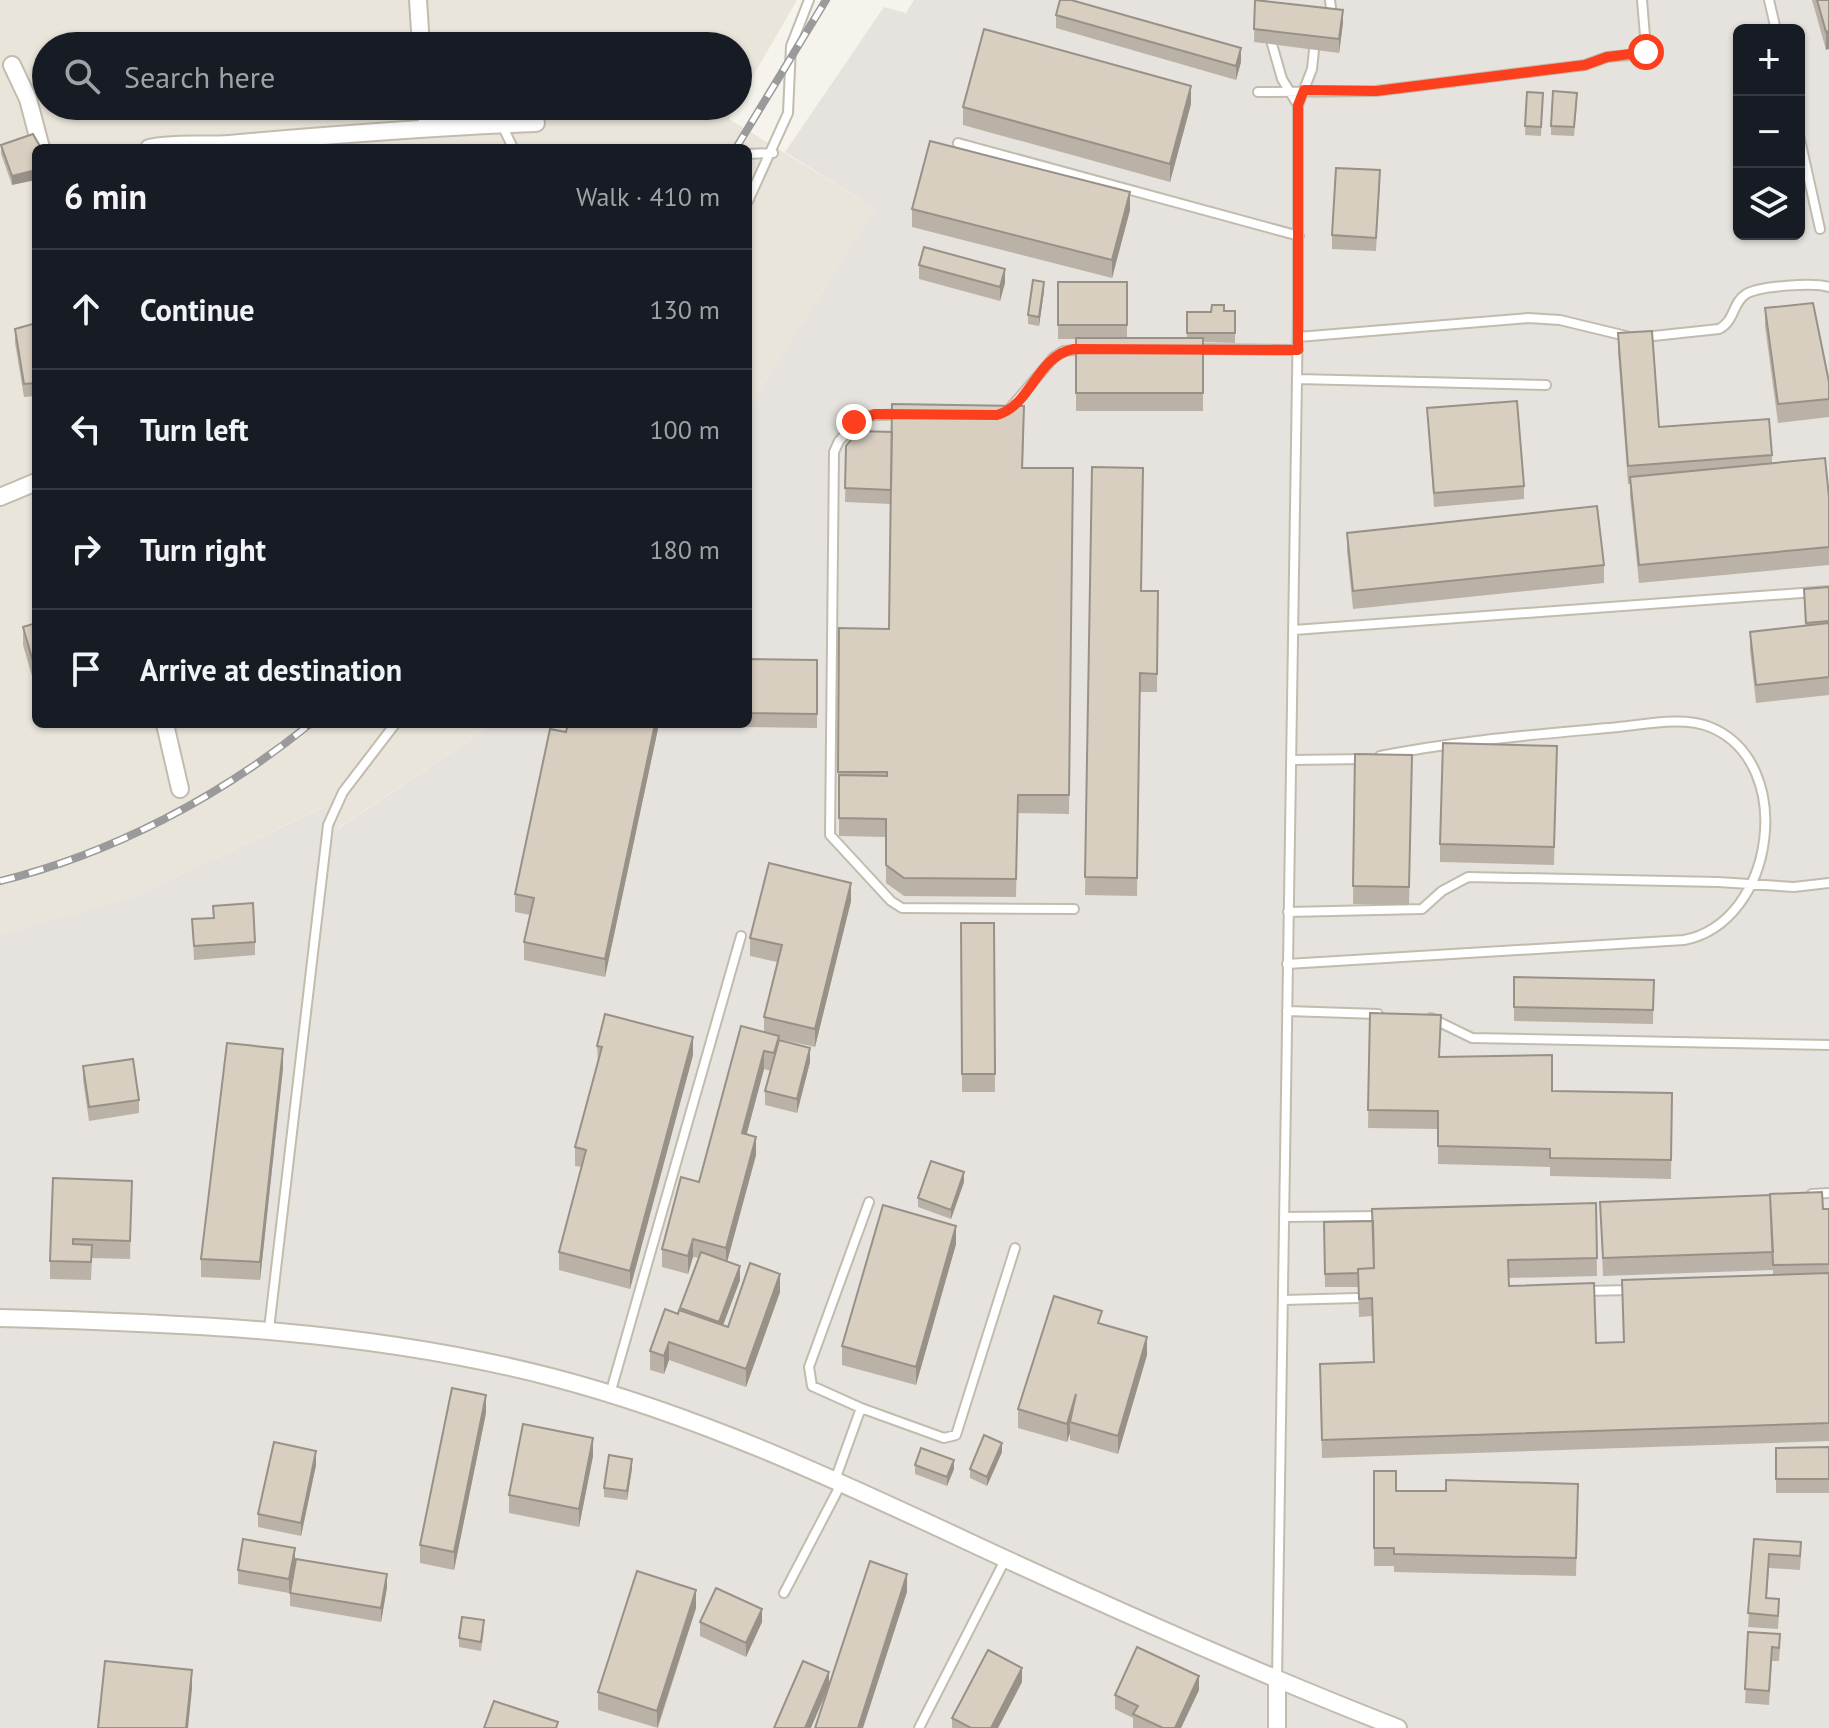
<!DOCTYPE html>
<html lang="en">
<head>
<meta charset="utf-8">
<style>
	:root { --surface:#171b24; --page:#20242c; --text:#f1f3f6; --muted:#9ea1a6; --line:#363941 }
	body { margin:0; font-family:"PT Sans",sans-serif; background:var(--page); color:var(--text) }
	.controls { position:absolute; right:24px; top:24px; display:grid; overflow:hidden; border-radius:12px; box-shadow:0 2px 6px #0004 }
	.controls button { width:72px; height:72px; display:grid; place-items:center; padding:0; border:0; border-bottom:2px solid var(--line); background:var(--surface); color:var(--text); font:40px sans-serif }
	.stop { position:absolute; width:24px; height:24px; margin:-18px; border:6px solid #fc3f1d; border-radius:50%; background:#fff }
	.stop.end { background:#fc3f1d; border-color:#fff; box-shadow:0 2px 8px #0008 }
	.list { margin:0; padding:0; list-style:none }
	h2 { display:flex; justify-content:space-between; align-items:center; height:104px; margin:0; padding:0 32px; font-size:34px }
	h2 small { font-size:26px; font-weight:400; color:var(--muted) }
	.list li { display:grid; grid-template-columns:52px 1fr auto; gap:24px; align-items:center; box-sizing:border-box; height:120px; padding:0 32px; border-top:2px solid var(--line) }
	.list b { display:block; font-size:30px; white-space:nowrap }
	.list em { font-size:26px; font-style:normal; color:var(--muted) }
	.icon { flex:none; width:44px; height:44px; fill:none; stroke:currentColor; stroke-width:2; stroke-linecap:round; stroke-linejoin:round }
	.map { position:relative; flex:none; width:1829px; height:1728px; overflow:hidden }
	.search { position:absolute; background:var(--surface); box-shadow:0 2px 6px #0004; left:32px; top:32px; width:720px; height:88px; display:flex; align-items:center; gap:20px; box-sizing:border-box; padding:0 28px; border-radius:44px; color:var(--muted); font-size:30px }
	.panel { position:absolute; background:var(--surface); box-shadow:0 2px 6px #0004; left:32px; top:144px; width:720px; height:584px; border-radius:12px }
	.map>svg:first-child { display:block }
	.residential { fill:#eae5da }
	.industrial { fill:#e6e2dd; fill-rule:evenodd }
	.lines { fill:none; stroke-linecap:round; stroke-linejoin:round }
	.lane-casing { stroke:#c2bbae; stroke-width:12 }
	.street-casing { stroke:#c2bbae; stroke-width:20 }
	.lane { stroke:#fff; stroke-width:8 }
	.street { stroke:#fff; stroke-width:16 }
	.rail-casing { stroke:#9a9a9a; stroke-width:8 }
	.rail { stroke:#fff; stroke-width:5; stroke-dasharray:15; stroke-linecap:butt }
	.wall { fill:#bab2a6 }
	.shaded-wall { fill:#979187 }
	.building { fill:#d8cfc1; stroke:#979187; stroke-width:2 }
	.route { stroke:#fc3f1d; stroke-width:10 }
</style>
</head>
<body>
<div class="map">
<svg width="1829" height="1728" viewBox="0 0 1829 1728">
	<rect width="100%" height="100%" fill="#f6f3ec"/>
	<path class="residential" d="M0,0h797l-59,102v-56h-692v60h690l-7,13 146,89 -127,200v-260h-712v576h457l-156,105 -13,-22 -191,90 -133,38z"/>
	<path class="industrial" d="M914,0h915v1728h-1829v-793l133,-38 192,-90 13,22 155,-105h255v-316l127,-200 -90,-56 99,-145 22,6zM1739,30h60v204h-60z"/>
	<g class="lines">
		<defs>
			<path id="lane" d="M1330,0l1,8
				M1769,0l7,30
				M1272,44l10,35 16,26
				M1258,92l118,-1 209,-26 22,-8 34,-3 5,-6 -4,-48
				M502,125l11,23
				M1799,135l21,94
				M958,143l341,93
				M748,154l25,-1
				M748,201l40,-88 3,-67 18,-46
				M1298,337l230,-19 32,2 66,16
				M1644,337l75,-8c16,-8 13,-26 27,-35 13,-8 69,-12 83,-7
				M1195,349l103,1
				M1297,379l249,6
				M1007,412l47,-55 10,-6 21,-2
				M902,414l-40,2 -23,25 -5,11 -4,383 61,66 11,7 172,1
				M1294,630l535,-39
				M1292,760l74,-1
				M1288,912l134,-3 20,-18 26,-14 250,5 76,5 35,-4
				M1287,964l397,-24c92,-18 113,-178 26,-213 -29,-12 -71,-1 -102,1 -77,7 -153,13 -228,28
				M1287,1011l91,3
				M1431,1018l41,20 357,7
				M1812,1194l17,-1
				M1284,1217l99,-1
				M1585,1291l46,-1
				M1283,1300l75,-2
				M269,1329l59,-504 15,-33 52,-68
				M610,1394l131,-458
				M861,1408l83,30 12,-3 59,-187
				M835,1480l26,-72 -49,-22 -3,-19 60,-165
				M784,1593l57,-109
				M1277,1680l21,-1367v-208l14,-36 2,-19
				M919,1728l86,-168"/>
			<path id="street" d="M418,0l3,46
				M12,65l16,34 13,49
				M426,106l1,21
				M149,148c27,-6 53,-2 80,-4 102,-9 205,-17 307,-21
				M0,497l36,-15
				M165,724l15,65
				M0,1318c186,5 370,12 551,59 155,40 302,111 446,178 132,61 265,120 401,173
				M1277,1728v-47"/>
		</defs>
		<use href="#lane" class="lane-casing"/>
		<use href="#street" class="street-casing"/>
		<use href="#lane" class="lane"/>
		<use href="#street" class="street"/>
		<defs>
			<path id="rail" d="M736,148l90,-148
				M0,881c112,-27 221,-85 310,-157"/>
		</defs>
		<use href="#rail" class="rail-casing"/>
		<use href="#rail" class="rail"/>
	</g>
	<path class="wall" d="M1255,0l88,23 -4,30 -85,-11z
		M1812,0h17l-3,50z
		M1056,15l185,47 -5,18 -180,-52z
		M1527,92l16,1 -2,43 -16,-1z
		M1577,102l-3,34 -23,-1v-9z
		M1191,104l-21,78 -207,-57v-18z
		M1,145l40,3 -29,37 -11,-31z
		M1380,184l-4,67 -44,-2v-14z
		M912,209l218,1 -18,68 -200,-51z
		M919,265l86,18 -5,18 -81,-22z
		M1058,282h69v56h60v-26l48,-1v32l-32,-1v69h-127v-72h-18z
		M1044,291l-5,35 -11,-2v-9z
		M1765,308l64,74v35l-51,6 -13,-97z
		M36,323v73l-12,1 -9,-54v-14z
		M1618,333l41,94 113,28v9l57,33v68l-190,18 -9,-87v-12h-2l-10,-132z
		M1427,408l97,78v13l-90,8z
		M1024,424l-1,44h50l-4,346 -51,-1 -2,84 -112,-1 -18,-13v-46l-47,-1v-46h-1l1,-162 50,1 2,-125 -46,-2 1,-56 46,-14z
		M1092,467l49,124h17l-1,101h-17l-3,204 -52,-1z
		M1347,533l257,32v18l-251,26 -6,-58z
		M1829,587v108l-73,8 -6,-53v-18l55,-6 -1,-37z
		M36,623v67l-13,-45v-18z
		M748,659l69,1v68l-80,-1v-3h11z
		M568,724h91l-54,253 -81,-17v-18l6,-27 -15,-3v-18z
		M1557,746l-3,119 -114,-3v-18z
		M1355,754l57,1 -3,150 -56,-1z
		M851,901l-36,146 -36,-8v1l31,22 -13,51 -32,-8v-14l6,-20 -7,-2 -18,66 10,20 -29,106 13,19 -17,45 5,2 52,-35 -34,95 -77,-27 -5,14 -14,-4v-19l30,-41 19,-52 -6,-1 -5,17 -26,-7v-18l37,-67 65,-150v-15l13,-55 -27,-6v-18z
		M213,906l42,36v13l-61,5 -2,-41 21,-1z
		M961,923h33l1,169h-33z
		M1654,980l-1,44 -139,-3v-14z
		M1370,1013l70,44 112,34 120,2 -1,86 -121,-3v-9l-112,-3v-35l-70,-1z
		M597,1046l96,9 -63,234 -71,-19v-18l23,-85 -7,-1v-19l23,-83z
		M83,1066l56,34v13l-50,8 -6,-41z
		M283,1068l-23,212 -59,-3v-18z
		M132,1181l-2,78 -38,-1 -1,22 -41,-1v-18z
		M964,1182l-13,37 -33,-12v-9z
		M1600,1202l229,7v232l-507,17 -2,-94 53,-2 -1,-46 -13,1 -1,-30h-33l-1,-65 48,-1 224,-18 1,73 -89,2 1,8 87,57 27,-1 150,-67v-5l-170,6z
		M956,1244l-40,141 -74,-20v-19z
		M1102,1324l45,31 -29,99 -48,-14v-7l-3,9 -49,-14v-19z
		M486,1413l-32,157 -34,-7v-18z
		M1829,1447v46h-53v-45z
		M1002,1452l-15,34 -17,-8v-9z
		M593,1456l-14,71 -70,-14v-18z
		M316,1465l-15,71 -43,-9v-13z
		M915,1465l39,4 -7,17 -32,-12z
		M632,1468l-5,32 -23,-3v-9z
		M1374,1471l22,20 182,11 -2,74 -182,-4v-6h-20z
		M1754,1539l47,17 -1,14 -31,-2 -2,30 12,14 -1,17 -30,-2z
		M295,1561l-6,32 -51,-9v-14z
		M387,1587l-6,35 -91,-16v-13z
		M696,1608l-38,120 -60,-18v-18z
		M700,1622h62l-16,35 -46,-21z
		M484,1630l-3,21 -22,-4v-9z
		M1748,1632l32,15 -1,14h-7l-3,44 -24,-2z
		M1022,1682l-24,46h-46v-10z
		M1199,1690l-18,38h-48v-10l-18,-9v-14z"/>
	<path class="shaded-wall" d="M1343,10v13l-4,30v-14z
		M1829,31v18l-3,1v-18z
		M1241,48v14l-5,18v-14z
		M1191,86v18l-21,78v-18z
		M36,170v10l-24,5v-9z
		M1130,192v18l-18,68v-18z
		M1005,269v14l-5,18v-14z
		M1044,282v9l-5,35v-9z
		M655,724h4l-54,253v-18z
		M851,883v18l-36,146v-18z
		M693,1037v18l-63,234v-18z
		M810,1048v14l-13,51v-14z
		M283,1049v19l-23,212v-18z
		M764,1051v18l-22,83v-19z
		M756,1137v18l-30,111v-18z
		M964,1172v10l-13,37v-9z
		M956,1226v18l-40,141v-18z
		M693,1239v18l-5,17v-18z
		M740,1266v14l-21,56v-14z
		M780,1274v18l-34,95v-18z
		M1147,1337v18l-29,99v-18z
		M669,1342v18l-5,14v-18z
		M1076,1394l-6,28v11l-3,9v-18z
		M486,1395v18l-32,157v-18z
		M593,1438v18l-14,71v-18z
		M1002,1443v9l-15,34v-9z
		M316,1451v14l-15,71v-13z
		M632,1459v9l-5,32v-9z
		M954,1460v9l-7,17v-9z
		M295,1548v13l-6,32v-14z
		M387,1574v13l-6,35v-14z
		M907,1574v18l-44,136h-5z
		M696,1590v18l-39,120v-17z
		M762,1609v13l-16,35v-14z
		M1022,1668v14l-24,46h-7z
		M192,1670v19l-4,39h-2z
		M829,1672v14l-18,42h-6z
		M1199,1676v14l-18,38h-6z"/>
	<path class="building" d="M1060,0h11l170,48 -5,18 -180,-51z
		M1255,0l88,10 -4,29 -85,-10z
		M1817,0h12v31l-3,1z
		M984,29l207,57 -21,78 -207,-57z
		M1553,91l24,2 -3,34 -23,-1z
		M1527,92l16,1 -2,34 -16,-1z
		M33,134l8,14h-5v22l-24,6 -11,-31z
		M930,141l200,51 -18,68 -200,-51z
		M126,146h28v2h-28z
		M1336,168l44,2 -4,68 -44,-3z
		M924,247l81,22 -5,18 -81,-22z
		M1033,280l11,2 -5,35 -11,-2z
		M1058,282h69v43h-69z
		M1813,303l16,79v17l-51,5 -13,-96z
		M1212,305h12v6h11v22h-48v-21h24z
		M36,323v60l-12,1 -9,-55z
		M1652,331l7,96 110,-8 3,36 -144,11 -10,-133z
		M1076,338h127v55h-127z
		M1517,401l7,85 -90,7 -7,-85z
		M892,404l132,2 -2,62h51l-4,327h-51l-2,84 -112,-1 -18,-13v-46l-47,-1v-43l48,1v-4h-49l1,-144 50,1z
		M858,431l34,1 -1,58 -46,-2 1,-42z
		M1825,458l4,39v50l-190,18 -9,-88z
		M1092,467l51,1 -2,123h17l-1,83 -17,-1 -3,205 -52,-1z
		M1597,506l7,59 -251,26 -6,-58z
		M1829,587v34l-23,2 -2,-34z
		M36,623v49l-13,-45z
		M1829,623v54l-73,8 -6,-53z
		M748,659l69,1v54l-69,-1z
		M568,724h87l-50,235 -81,-17 10,-44 -19,-4 35,-165 16,3z
		M1443,743l114,3 -3,101 -114,-3z
		M1355,754l57,1 -3,132 -56,-1z
		M769,863l82,20 -36,146 -51,-12 18,-72 -32,-7z
		M253,903l2,39 -61,4 -2,-27 22,-1 -1,-12z
		M961,923h33l1,151h-33z
		M1514,977l140,3 -1,30 -139,-3z
		M1370,1013l71,2 -2,42 113,-2v36l120,2 -1,67 -121,-2v-9l-112,-3v-35l-70,-1z
		M605,1014l88,23 -63,234 -71,-19 27,-102 -11,-3 27,-100 -5,-1z
		M741,1026l38,10 -5,17 -10,-2 -22,82 14,4 -30,111 -33,-9 -5,17 -26,-7 19,-72 18,5z
		M779,1040l31,8 -13,51 -32,-8z
		M227,1043l56,6 -23,213 -59,-3z
		M133,1059l6,41 -50,7 -6,-41z
		M931,1161l33,11 -13,38 -33,-12z
		M53,1178l79,3 -2,60 -57,-2v5l19,1 -1,17 -41,-1z
		M1822,1192l1,17h6v55l-56,1 -3,-71z
		M1770,1195l3,57 -170,6 -3,-56z
		M1596,1203l1,55 -89,2 1,26 85,-3 2,60 28,-1 -2,-62 207,-7v150l-507,17 -2,-76 54,-2 -2,-64 -13,1 -1,-30 16,-1 -2,-59z
		M883,1205l73,21 -40,141 -74,-21z
		M1373,1221l1,47 -16,1v4l-33,1 -1,-52z
		M701,1252l39,14 -21,56 -39,-14z
		M750,1263l30,11 -34,95 -77,-27 -5,14 -14,-5 15,-42 13,5 1,-4 49,17z
		M1054,1296l48,15 -4,12 49,14 -29,99 -48,-14 6,-28 -9,30 -49,-15z
		M452,1388l34,7 -32,157 -34,-7z
		M523,1424l70,14 -14,71 -70,-14z
		M984,1435l18,8 -15,34 -17,-8z
		M274,1442l42,9 -15,72 -43,-9z
		M1829,1447v32h-53v-31z
		M921,1448l33,12 -7,17 -32,-12z
		M609,1455l23,4 -5,32 -23,-3z
		M1374,1471h22v20h50v-11l132,4 -2,74 -182,-4v-6h-20z
		M243,1539l52,9 -6,31 -51,-9z
		M1754,1539l47,3 -1,14 -31,-2 -3,44 13,1 -1,17 -30,-3z
		M296,1559l91,15 -6,34 -91,-15z
		M870,1561l37,13 -49,154h-43z
		M637,1571l59,19 -39,121 -59,-19z
		M716,1588l46,21 -16,34 -46,-21z
		M462,1617l22,3 -3,22 -22,-4z
		M1748,1632l32,2 -1,14 -7,-1 -3,44 -24,-2z
		M1137,1647l62,29 -24,52h-12l-30,-14 5,-8 -23,-11z
		M988,1650l34,18 -31,60h-20l-19,-10z
		M105,1661l87,9 -6,58h-88z
		M803,1661l26,11 -24,56h-31z
		M494,1701l64,21 -2,6h-72z"/>
	<g class="lines">
		<path class="route" d="M854,422l21,-8 122,1c35,-10 39,-59 77,-66l224,1v-245l6,-15 72,1 209,-26 22,-8 39,-5"/>
	</g>
</svg>
<div class="controls">
<button>+</button>
<button>−</button>
<button><svg class="icon" aria-label="layers" viewBox="0 0 24 24"><path d="M12 4l9 5-9 5-9-5zM3 14l9 5 9-5"/></svg></button>
</div>
<div class="stop" style="left:1646px;top:52px"></div>
<div class="stop end" style="left:854px;top:422px"></div>
<div class="search"><svg class="icon" aria-label="search" viewBox="0 0 24 24"><circle cx="10" cy="10" r="6"/><path d="M15 15l6 6"/></svg>Search here</div>
<section class="panel">
<h2>6 min<small>Walk · 410 m</small></h2>
<ul class="list">
<li><svg class="icon" aria-label="ahead" viewBox="0 0 24 24"><path d="M12 20V5M6 11l6-6 6 6"/></svg><div><b>Continue</b></div><em>130 m</em></li>
<li><svg class="icon" aria-label="left" viewBox="0 0 24 24"><path d="M17 20v-9H6M10 6l-5 5 5 5"/></svg><div><b>Turn left</b></div><em>100 m</em></li>
<li><svg class="icon" aria-label="right" viewBox="0 0 24 24"><path d="M7 20v-9h11M14 6l5 5-5 5"/></svg><div><b>Turn right</b></div><em>180 m</em></li>
<li><svg class="icon" aria-label="arrive" viewBox="0 0 24 24"><path d="M6 21V4h12l-3 4 3 4H6"/></svg><div><b>Arrive at destination</b></div></li>
</ul>
</section>
</div>
</body>
</html>
